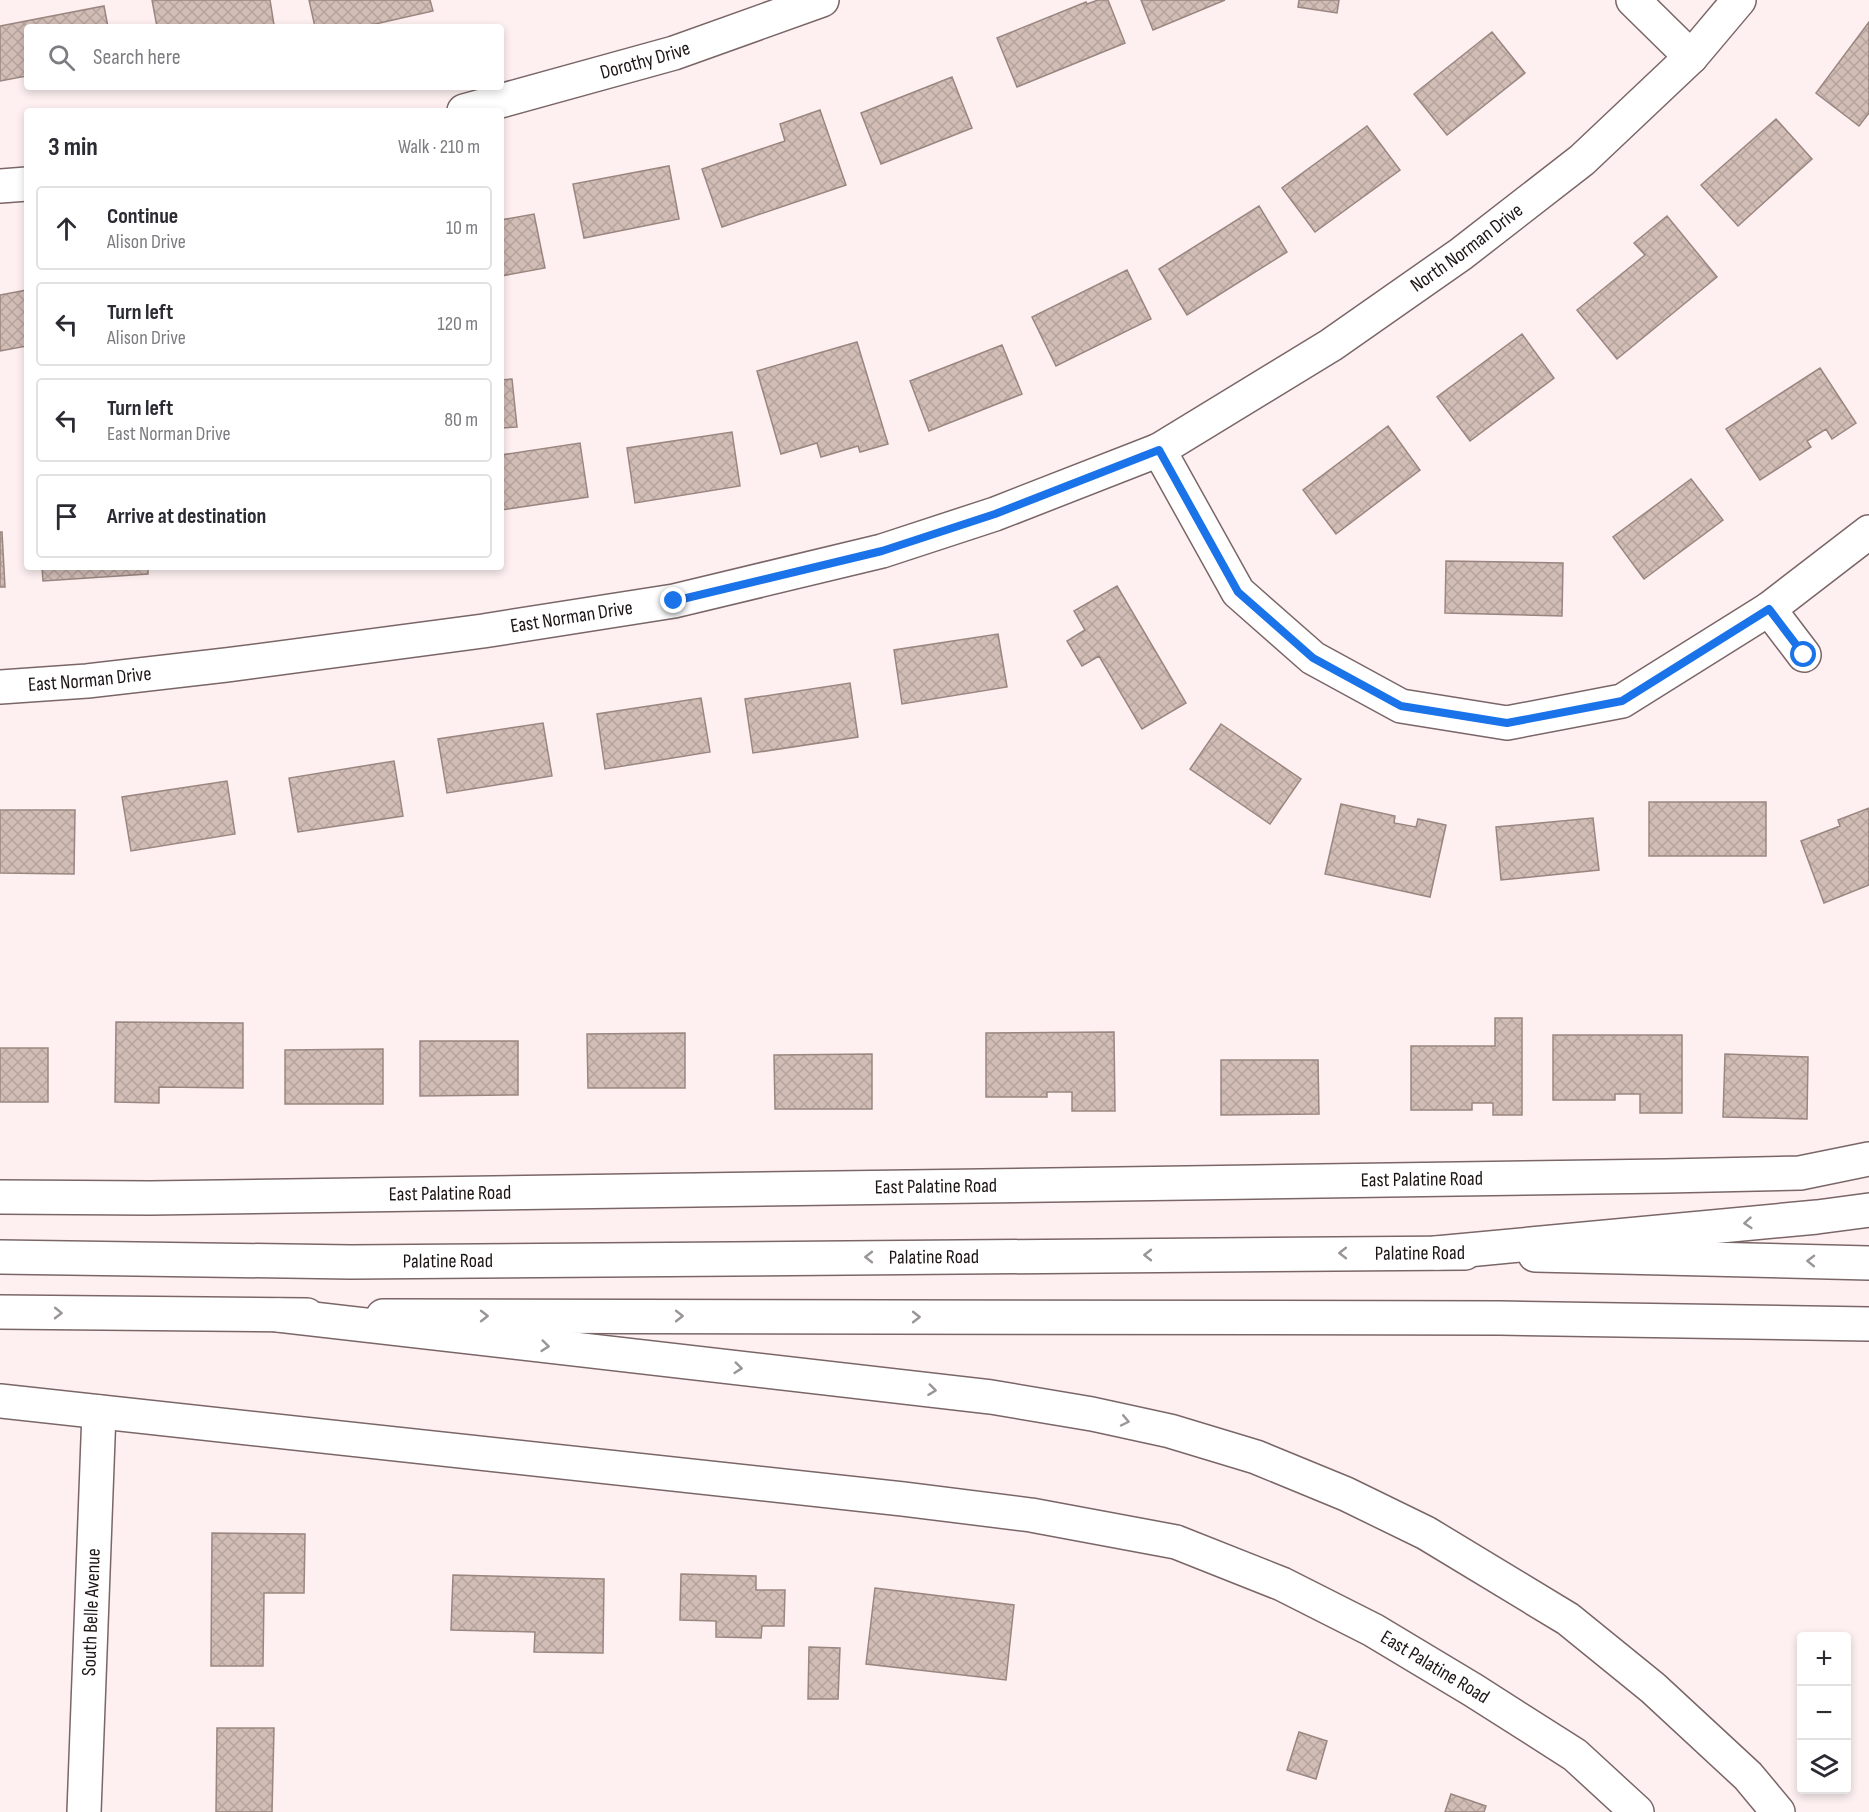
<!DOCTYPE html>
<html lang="en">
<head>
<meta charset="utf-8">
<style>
	:root { --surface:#fff; --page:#f2f2f3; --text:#2b2b33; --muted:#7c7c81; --line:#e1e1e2 }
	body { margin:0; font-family:"Sofia Sans Condensed",sans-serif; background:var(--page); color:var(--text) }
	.controls { position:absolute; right:18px; bottom:18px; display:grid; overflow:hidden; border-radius:6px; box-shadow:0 3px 9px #0003 }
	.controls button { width:54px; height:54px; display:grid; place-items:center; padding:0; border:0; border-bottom:2px solid var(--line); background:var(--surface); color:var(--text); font:30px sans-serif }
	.stop { position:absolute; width:18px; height:18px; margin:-14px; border:4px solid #1a73e8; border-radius:50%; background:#fff }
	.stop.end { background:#1a73e8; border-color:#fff; box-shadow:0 2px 6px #0008 }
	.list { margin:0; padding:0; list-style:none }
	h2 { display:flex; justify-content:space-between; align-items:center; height:78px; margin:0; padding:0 24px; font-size:26px }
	h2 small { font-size:20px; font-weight:400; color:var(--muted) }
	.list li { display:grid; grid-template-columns:39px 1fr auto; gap:18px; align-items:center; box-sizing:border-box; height:84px; margin:0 12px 12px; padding:0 12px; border:2px solid var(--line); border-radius:6px }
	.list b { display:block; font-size:22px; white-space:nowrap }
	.list p { margin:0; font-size:20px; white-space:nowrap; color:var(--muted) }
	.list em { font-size:20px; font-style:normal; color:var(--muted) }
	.icon { flex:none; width:33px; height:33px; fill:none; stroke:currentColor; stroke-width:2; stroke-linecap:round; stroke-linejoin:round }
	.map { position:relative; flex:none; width:1869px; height:1812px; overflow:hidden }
	.search { position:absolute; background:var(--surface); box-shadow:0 3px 9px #0003; left:24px; top:24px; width:480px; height:66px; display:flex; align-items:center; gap:15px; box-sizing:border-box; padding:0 21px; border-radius:6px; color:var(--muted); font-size:22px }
	.panel { position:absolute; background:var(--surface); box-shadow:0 3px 9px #0003; left:24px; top:108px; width:480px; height:462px; border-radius:6px }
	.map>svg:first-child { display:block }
	.building { fill:url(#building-cross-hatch); stroke:#9a8680; stroke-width:1.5 }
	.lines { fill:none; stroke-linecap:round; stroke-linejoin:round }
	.minor-casing { stroke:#7a6667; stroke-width:36 }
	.major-casing { stroke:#7a6667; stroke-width:36 }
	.highway-casing { stroke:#7a6667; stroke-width:36 }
	.minor { stroke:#fff; stroke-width:33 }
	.major { stroke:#fff; stroke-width:33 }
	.highway { stroke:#fff; stroke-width:33 }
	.oneway { stroke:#9a9696 }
	.route { stroke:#1a73e8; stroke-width:8 }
	.labels { text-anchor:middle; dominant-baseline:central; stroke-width:4.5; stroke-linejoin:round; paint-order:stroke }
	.street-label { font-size:20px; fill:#1e1616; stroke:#fff }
</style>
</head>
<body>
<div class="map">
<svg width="1869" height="1812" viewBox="0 0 1869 1812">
	<defs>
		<pattern id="building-cross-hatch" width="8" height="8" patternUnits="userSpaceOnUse" patternTransform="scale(1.5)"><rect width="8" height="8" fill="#d2bdb6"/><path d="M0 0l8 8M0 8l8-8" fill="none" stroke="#b4a29c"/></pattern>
	</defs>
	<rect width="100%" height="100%" fill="#fef0f0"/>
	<path class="building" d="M152,0h118l4,25 -11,2h-106z
		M309,0h121l3,11 -71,16h-47z
		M1098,0h10l17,43 -108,44 -20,-49 89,-36 1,2z
		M1141,0h84l-72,30z
		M1299,0h40l-2,13 -39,-6z
		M104,6l4,21h-81v49l-27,5v-55z
		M1869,22v91l-10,13 -43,-33z
		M1492,32l33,41 -78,62 -33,-41z
		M952,77l20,51 -91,36 -20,-51z
		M820,110l26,75 -124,42 -20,-58 83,-28 -5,-17z
		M1776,119l36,40 -74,67 -37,-41z
		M1367,126l33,44 -85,62 -33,-44z
		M669,166l10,53 -95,19 -11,-54z
		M1259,206l28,46 -100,63 -28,-46z
		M534,214l11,54 -44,8v-56z
		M1667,216l50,61 -100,82 -40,-49 68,-55 -11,-12z
		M1127,270l24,49 -95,47 -24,-49z
		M27,290v56l-27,5v-56z
		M1522,334l32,44 -84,63 -33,-44z
		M857,342l31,102 -28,8 -2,-6 -37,11 -4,-14 -36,11 -24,-83z
		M1002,345l20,49 -93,37 -19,-50z
		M1820,368l36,55 -24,16 -6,-10 -19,12 4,6 -51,33 -34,-51z
		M512,379l5,48 -16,1v-48z
		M1388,426l32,44 -84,64 -33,-44z
		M732,432l8,54 -105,17 -8,-55z
		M580,443l8,54 -87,13v-55z
		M1691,479l32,41 -79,59 -31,-42z
		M0,532h2l3,55h-5z
		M1446,561l117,2 -1,53 -117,-3z
		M42,567h106v7l-105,7z
		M1117,586l69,117 -44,26 -43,-73 -17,10 -15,-25 18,-11 -11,-19z
		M998,634l9,53 -105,17 -8,-54z
		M850,683l8,54 -105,16 -8,-54z
		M701,698l9,54 -105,17 -8,-55z
		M543,723l9,53 -105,17 -9,-54z
		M1221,724l80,55 -31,45 -80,-55z
		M394,761l9,55 -105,16 -9,-54z
		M227,781l8,53 -104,17 -9,-54z
		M1649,802h117v54h-117z
		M1341,804l54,12 -1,7 22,4 2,-8 28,6 -16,72 -105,-23z
		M1869,808v77l-45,18 -23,-62 39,-15 -2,-6z
		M0,810h75l-1,64 -74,-1z
		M1593,818l6,52 -98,10 -5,-53z
		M1495,1018h27v97h-29v-12h-21v7h-61v-64h84z
		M116,1022l127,1v65l-84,-1v16l-44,-1z
		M1114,1032l1,79h-43v-19h-25v5h-61v-64z
		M685,1033v55h-97l-1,-54z
		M1553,1035h129v78h-42v-19h-25v6h-62z
		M420,1041h98v54l-98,1z
		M0,1048h48v54h-48z
		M383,1049v55h-98v-54z
		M872,1054v55h-97l-1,-54z
		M1725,1054l83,3 -1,62 -84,-2z
		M1221,1060h97l1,54 -98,1z
		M212,1533l93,1 -1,59h-40l-1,73h-52z
		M681,1574l75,2v14h29l-1,36h-22l-1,12 -45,-1v-16l-36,-1z
		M453,1575l151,4 -1,74 -69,-1 1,-20 -84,-2z
		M875,1588l139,17 -8,75 -140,-16z
		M809,1647l31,1 -2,51h-30z
		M217,1728h57l-2,84h-56z
		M1299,1732l28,9 -11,38 -29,-9z
		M1451,1794l35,12 -2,6h-39z"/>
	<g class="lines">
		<defs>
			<g id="minor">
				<path d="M1633,0l58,57"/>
				<path id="s1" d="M464,111l210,-58 148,-53"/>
				<path d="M0,186l27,-2"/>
				<path d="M1159,450l79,142 75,66 88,48 106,17 115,-22 147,-92 100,-77"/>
				<path d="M1769,609l35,46"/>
				<path id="s2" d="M0,687l87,-6 139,-16 257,-34 191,-30 208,-50 113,-37 164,-64 172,-105 130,-91 121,-94 109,-103 48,-57"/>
				<path id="s3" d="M0,1197l150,1 1516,-22 134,-3 69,-14"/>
				<path id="s4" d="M0,1401l903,98 128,16 145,27 106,42 91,46 100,60 102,65 62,57"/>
				<path id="s5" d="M84,1812l15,-400"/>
			</g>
			<g id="major">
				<path d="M1535,1255l334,8"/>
				<path id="s6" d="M0,1257l351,5 1114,-9"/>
				<path d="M0,1312l307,3"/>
				<path d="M383,1316l1117,2 369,6"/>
			</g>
			<path id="highway" d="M1436,1253l381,-36 52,-7
				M278,1315l713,82 101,17 78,17 86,26 90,37 80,39 142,86 85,69 95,88 30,36"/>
		</defs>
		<use href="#minor" class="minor-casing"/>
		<use href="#major" class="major-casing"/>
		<use href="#highway" class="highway-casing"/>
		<use href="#minor" class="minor"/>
		<use href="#major" class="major"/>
		<use href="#highway" class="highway"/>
	</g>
	<defs><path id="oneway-chevron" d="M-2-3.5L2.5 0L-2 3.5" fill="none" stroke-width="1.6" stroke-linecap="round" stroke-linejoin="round" transform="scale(1.5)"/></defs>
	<g class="oneway">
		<use href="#oneway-chevron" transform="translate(1748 1223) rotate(175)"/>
		<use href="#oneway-chevron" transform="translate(1343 1253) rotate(180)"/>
		<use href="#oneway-chevron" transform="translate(1148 1255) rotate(180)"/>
		<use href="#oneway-chevron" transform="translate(869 1257) rotate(180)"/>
		<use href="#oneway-chevron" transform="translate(1811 1261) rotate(-179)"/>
		<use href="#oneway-chevron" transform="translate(58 1313) rotate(1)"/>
		<use href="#oneway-chevron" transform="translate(484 1316)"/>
		<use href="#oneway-chevron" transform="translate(679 1316)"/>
		<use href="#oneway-chevron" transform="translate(916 1317)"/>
		<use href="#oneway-chevron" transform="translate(545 1346) rotate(6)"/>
		<use href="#oneway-chevron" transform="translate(738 1368) rotate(6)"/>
		<use href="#oneway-chevron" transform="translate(932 1390) rotate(7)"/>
		<use href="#oneway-chevron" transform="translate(1125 1421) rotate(12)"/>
	</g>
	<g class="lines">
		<path class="route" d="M674,601l208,-50 113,-37 164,-64 79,142 75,66 88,48 106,17 115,-22 147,-92 35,46"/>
	</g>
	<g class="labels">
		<g class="street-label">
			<text stroke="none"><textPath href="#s1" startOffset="188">Dorothy Drive</textPath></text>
			<text stroke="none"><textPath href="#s2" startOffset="1557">North Norman Drive</textPath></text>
			<text stroke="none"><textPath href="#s2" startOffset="576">East Norman Drive</textPath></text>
			<text stroke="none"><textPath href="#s2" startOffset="90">East Norman Drive</textPath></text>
			<text stroke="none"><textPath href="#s3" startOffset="1422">East Palatine Road</textPath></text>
			<text stroke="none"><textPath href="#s3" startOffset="936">East Palatine Road</textPath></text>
			<text stroke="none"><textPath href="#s3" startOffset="450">East Palatine Road</textPath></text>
			<text stroke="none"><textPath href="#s6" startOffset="1420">Palatine Road</textPath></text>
			<text stroke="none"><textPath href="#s6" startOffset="934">Palatine Road</textPath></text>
			<text stroke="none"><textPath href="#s6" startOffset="448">Palatine Road</textPath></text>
			<text stroke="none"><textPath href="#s5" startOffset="200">South Belle Avenue</textPath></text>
			<text stroke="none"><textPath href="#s4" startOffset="1473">East Palatine Road</textPath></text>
		</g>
	</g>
</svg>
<div class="controls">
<button>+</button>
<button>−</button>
<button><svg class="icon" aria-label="layers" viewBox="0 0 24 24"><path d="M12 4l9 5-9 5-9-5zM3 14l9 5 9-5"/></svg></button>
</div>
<div class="stop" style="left:1804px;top:655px"></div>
<div class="stop end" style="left:674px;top:601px"></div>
<div class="search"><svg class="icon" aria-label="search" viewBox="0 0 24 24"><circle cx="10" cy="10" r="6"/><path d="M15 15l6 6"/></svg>Search here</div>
<section class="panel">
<h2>3 min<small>Walk · 210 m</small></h2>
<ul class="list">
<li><svg class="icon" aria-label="ahead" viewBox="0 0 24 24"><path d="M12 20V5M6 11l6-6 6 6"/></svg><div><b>Continue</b><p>Alison Drive</p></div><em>10 m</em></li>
<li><svg class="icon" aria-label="left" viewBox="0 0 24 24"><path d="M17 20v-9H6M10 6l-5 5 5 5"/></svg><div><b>Turn left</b><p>Alison Drive</p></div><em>120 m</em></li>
<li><svg class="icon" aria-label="left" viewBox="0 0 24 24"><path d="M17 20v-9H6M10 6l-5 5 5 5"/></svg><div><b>Turn left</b><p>East Norman Drive</p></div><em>80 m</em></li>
<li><svg class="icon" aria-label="arrive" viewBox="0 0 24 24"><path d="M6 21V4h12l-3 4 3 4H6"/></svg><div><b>Arrive at destination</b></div></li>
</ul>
</section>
</div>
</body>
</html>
